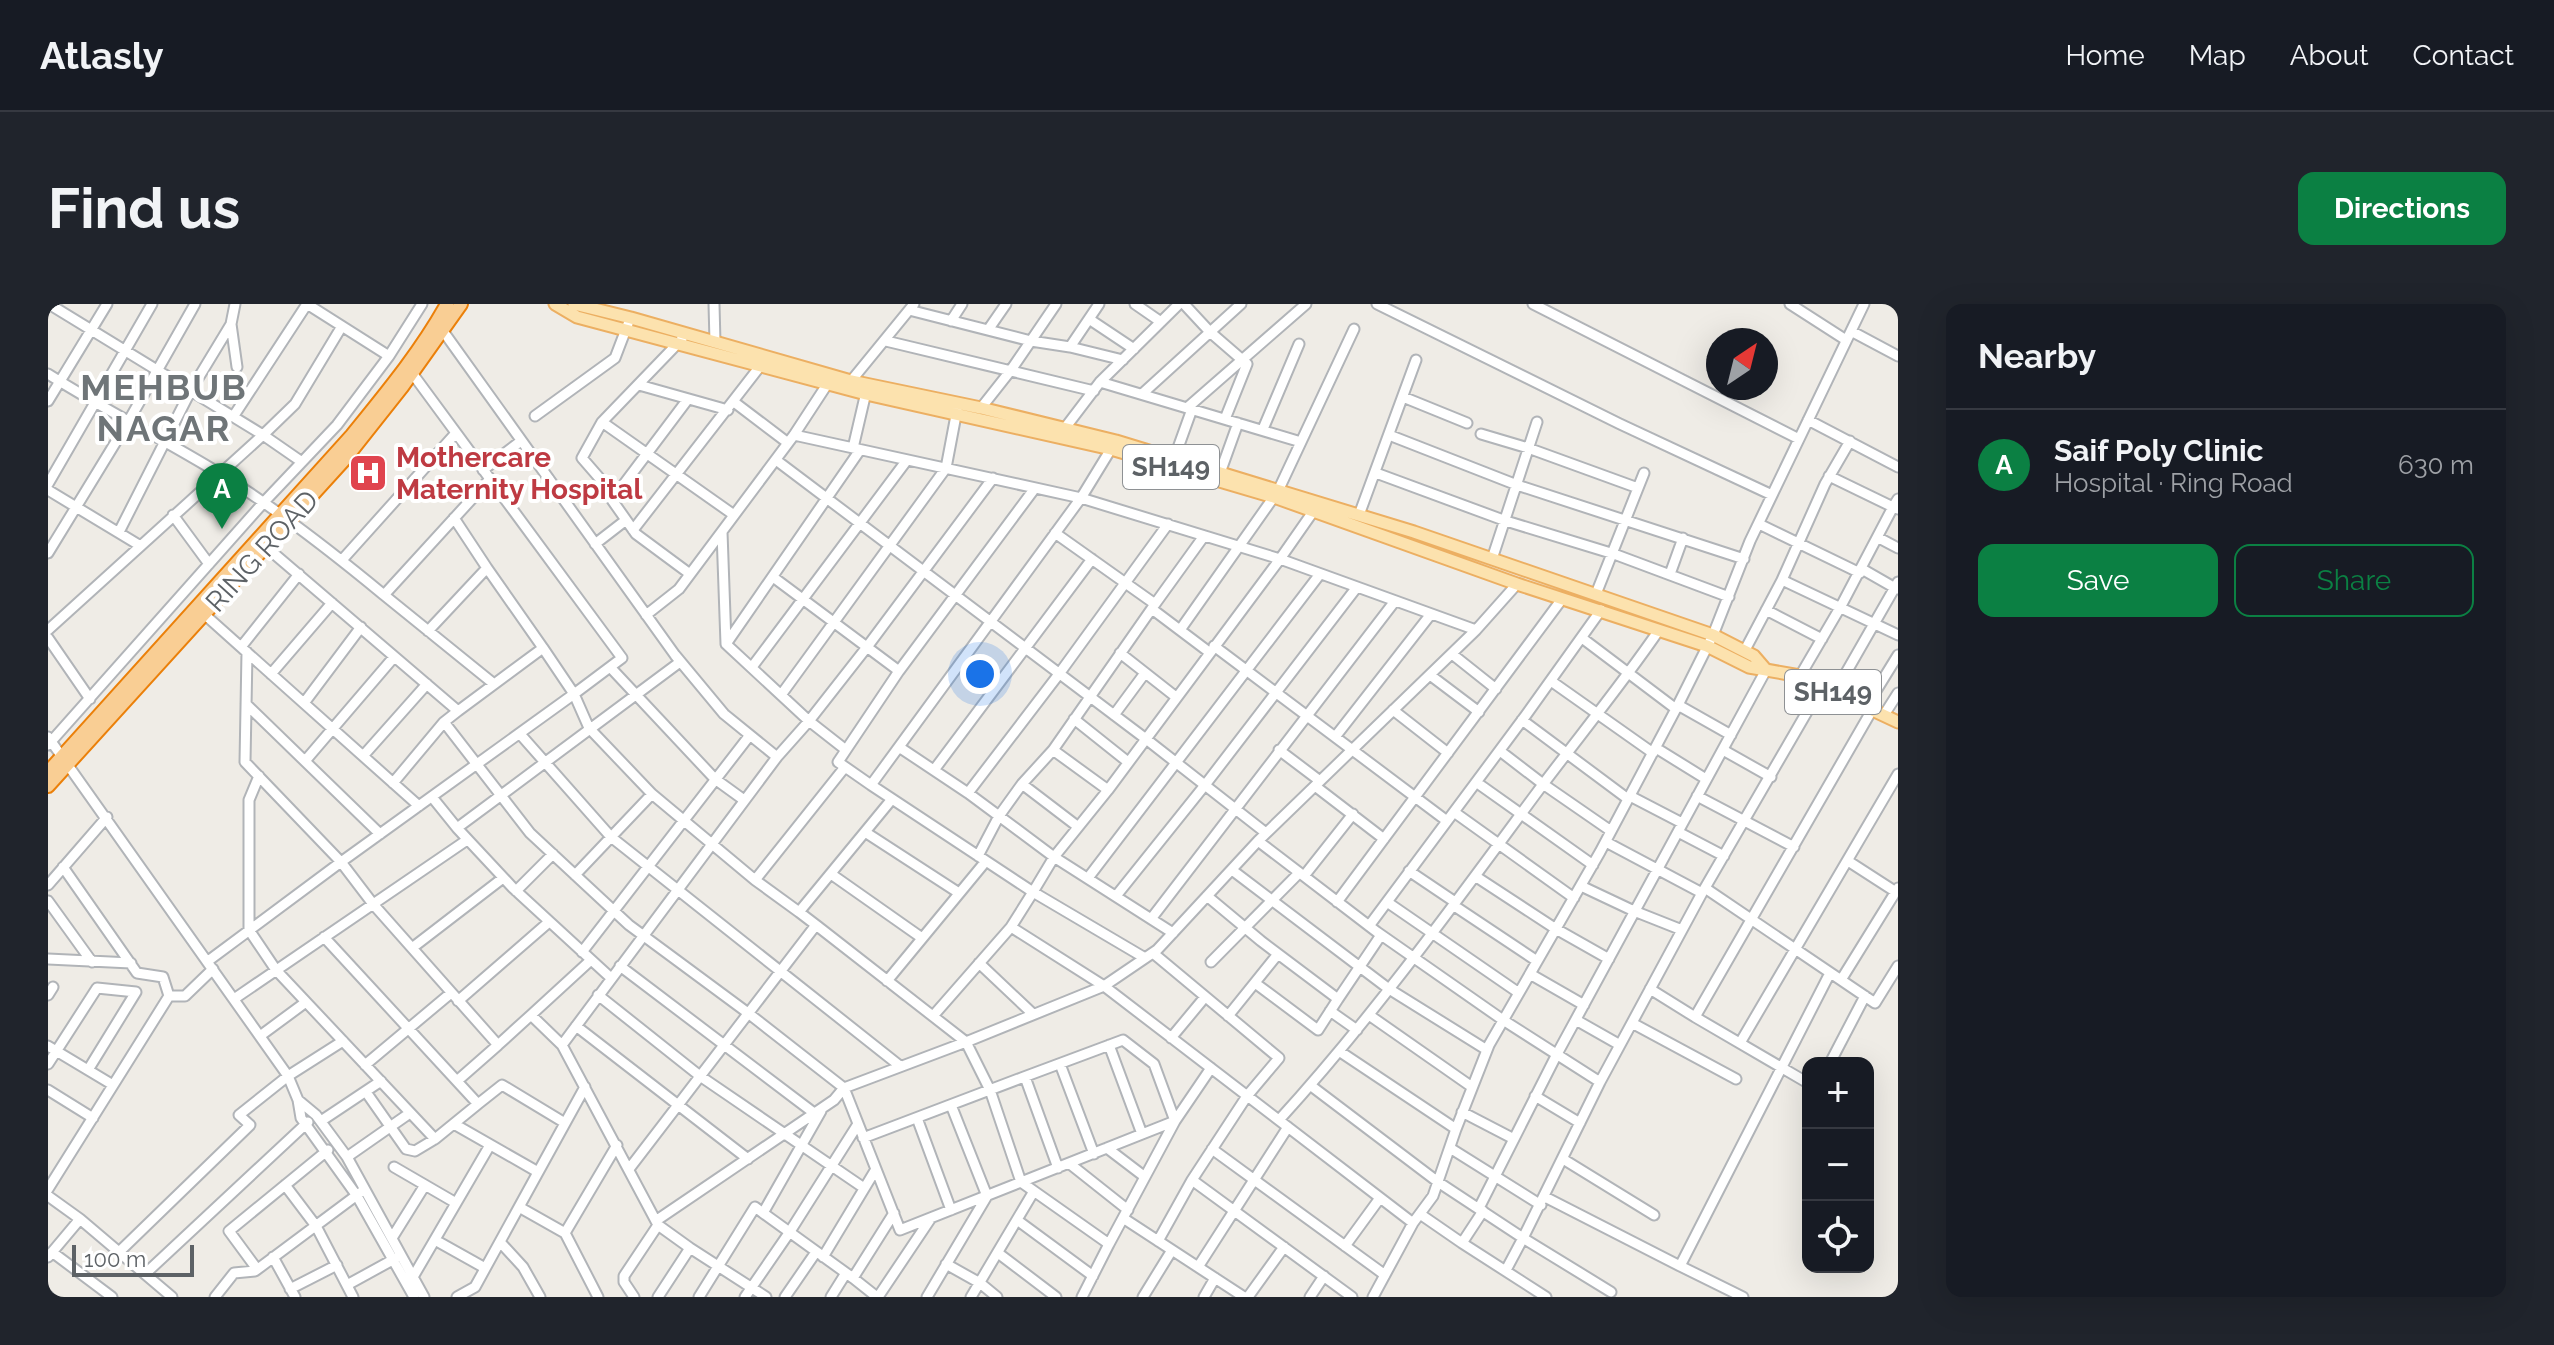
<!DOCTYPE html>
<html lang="en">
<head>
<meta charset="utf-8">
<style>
	:root { --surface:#171b24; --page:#20242c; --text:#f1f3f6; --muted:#9ea1a6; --line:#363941; --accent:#0b8043 }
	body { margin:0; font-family:Raleway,sans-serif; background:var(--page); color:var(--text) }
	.controls { position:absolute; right:24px; bottom:24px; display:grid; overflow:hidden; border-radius:16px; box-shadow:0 8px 32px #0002 }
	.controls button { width:72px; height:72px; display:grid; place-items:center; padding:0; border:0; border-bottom:2px solid var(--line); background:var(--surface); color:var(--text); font:40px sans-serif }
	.compass { position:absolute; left:1658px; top:24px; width:72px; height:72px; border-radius:50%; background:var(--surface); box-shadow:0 8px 32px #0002; rotate:35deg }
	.scale { position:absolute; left:24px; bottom:20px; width:122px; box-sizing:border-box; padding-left:8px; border:4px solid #5d6266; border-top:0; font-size:22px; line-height:28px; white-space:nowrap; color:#5d6266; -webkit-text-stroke:6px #fff; paint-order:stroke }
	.you { position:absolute; left:932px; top:370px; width:28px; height:28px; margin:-20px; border:6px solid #fff; border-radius:50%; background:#1a73e8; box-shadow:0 0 0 12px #1a73e833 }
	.badge { display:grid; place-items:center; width:52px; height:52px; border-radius:50%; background:var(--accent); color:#fff; font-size:26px; font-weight:700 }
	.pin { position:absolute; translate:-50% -66px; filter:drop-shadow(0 2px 4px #0008) }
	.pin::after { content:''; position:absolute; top:42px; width:28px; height:24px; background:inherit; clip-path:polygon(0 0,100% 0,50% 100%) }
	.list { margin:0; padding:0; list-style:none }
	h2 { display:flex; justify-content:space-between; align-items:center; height:104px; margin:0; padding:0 32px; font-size:34px }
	h2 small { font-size:26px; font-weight:400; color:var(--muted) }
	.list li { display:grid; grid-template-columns:52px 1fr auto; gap:24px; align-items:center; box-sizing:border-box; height:112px; padding:0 32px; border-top:2px solid var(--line) }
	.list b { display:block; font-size:30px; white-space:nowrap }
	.list p { margin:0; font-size:26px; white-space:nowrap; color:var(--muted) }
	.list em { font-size:26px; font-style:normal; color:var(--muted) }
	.actions { display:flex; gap:16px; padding:24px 32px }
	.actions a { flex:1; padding:18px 0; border:2px solid var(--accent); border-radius:16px; text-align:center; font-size:28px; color:var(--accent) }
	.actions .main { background:var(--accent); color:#fff }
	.icon { flex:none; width:44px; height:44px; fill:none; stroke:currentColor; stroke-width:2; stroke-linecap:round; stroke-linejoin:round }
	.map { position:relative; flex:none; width:1850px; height:993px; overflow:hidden; border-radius:16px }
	header { display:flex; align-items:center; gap:48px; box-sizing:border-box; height:112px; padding:0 40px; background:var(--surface); border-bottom:2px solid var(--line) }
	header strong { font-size:38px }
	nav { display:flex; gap:44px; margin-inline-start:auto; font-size:28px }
	.intro { display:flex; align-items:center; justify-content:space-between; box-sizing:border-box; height:192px; padding:0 48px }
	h1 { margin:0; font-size:56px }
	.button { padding:20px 36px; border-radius:16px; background:var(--accent); color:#fff; font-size:28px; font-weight:700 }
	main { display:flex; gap:48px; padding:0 48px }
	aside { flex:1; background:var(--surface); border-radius:16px; box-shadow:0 8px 32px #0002 }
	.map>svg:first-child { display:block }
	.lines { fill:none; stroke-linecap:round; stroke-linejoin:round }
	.minor-casing { stroke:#b1b4b8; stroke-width:13 }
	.major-casing { stroke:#ecaf62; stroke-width:15 }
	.highway-casing { stroke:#eb800a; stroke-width:16 }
	.minor { stroke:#fff; stroke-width:9 }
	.major { stroke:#fce2ae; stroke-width:11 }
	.highway { stroke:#f9ce94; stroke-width:12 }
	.labels { text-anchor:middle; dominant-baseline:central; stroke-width:8; stroke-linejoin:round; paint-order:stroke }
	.shield { fill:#fff; stroke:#8e9194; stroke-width:2 }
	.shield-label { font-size:26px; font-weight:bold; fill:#5d6266 }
	.health-label { font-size:28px; font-weight:bold; fill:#be3a42; stroke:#fff; text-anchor:start }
	.street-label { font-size:28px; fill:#5d6266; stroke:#fff }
	.district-label { font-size:36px; font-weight:bold; letter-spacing:2px; fill:#6f7578; stroke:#fff }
</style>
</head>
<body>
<header>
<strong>Atlasly</strong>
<nav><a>Home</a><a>Map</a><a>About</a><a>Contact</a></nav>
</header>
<div class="intro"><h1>Find us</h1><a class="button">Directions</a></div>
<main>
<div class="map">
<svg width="1850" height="993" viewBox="0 0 1850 993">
	<rect width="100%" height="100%" fill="#efece6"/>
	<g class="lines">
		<defs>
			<path id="minor" d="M1,0l214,131 32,-31 47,-78
				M259,0l82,52
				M666,0l1,38
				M1087,0l26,18
				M1136,0l26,28 37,32 -22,55
				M1329,0l243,120 152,71
				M1485,0l266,135
				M1742,0l56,36
				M861,6l122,31 39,6 29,-43
				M1041,15l45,30
				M903,17l11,-17
				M183,20l6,43
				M940,26l18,-26
				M395,27l232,324 49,59 53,43 32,-36 37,29 -8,12 33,23
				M1803,27l47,25
				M634,35l-80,83 132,93
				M838,37l208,50
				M1022,43l53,13
				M364,69l210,285 -12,9 105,112 29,21
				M0,70c57,36 117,66 174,101 58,36 110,77 162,120
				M803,77l63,-77
				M1052,78l201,60 -23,49 -98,139
				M591,81l89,25
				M1094,90l99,-90
				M1355,93l64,26
				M640,95l-76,101 24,34 54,40
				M0,97l59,-97
				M686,98l54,41
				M933,104l30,-38 45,-66
				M1139,104l119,-104
				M487,112l80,-58 13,-34
				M185,113l74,-113
				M1760,116l90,47
				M554,118l-20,36 33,38
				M1017,124l35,-46 79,-78
				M1215,125l36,-85
				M1433,130l47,14 110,40
				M746,131l287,63 199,61 196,71
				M1341,131l128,50 227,74
				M1253,138l53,-113
				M1066,140l-33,54 -210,287 162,107 21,-35 54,-67 172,-231 37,-53
				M805,144l14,-60
				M1126,155l18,-50
				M728,156l370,279 120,94
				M435,166l38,-29
				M1172,169l18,-50
				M1328,169l130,48 108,33 115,43
				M1781,172l64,31 5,-8
				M442,175l-106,116 110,89
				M0,180l104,-180
				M0,186l91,55
				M125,211l36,49
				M1311,211l57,-155
				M406,214l33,50
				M1711,220l101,49
				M585,226l128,-165
				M71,228l72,-142 40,-66 4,-20
				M674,228l4,112 83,77 58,-74 126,-169
				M1007,229l100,71 49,-68
				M1831,234l19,10
				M547,240l31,-24
				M217,242l193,165 -14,11 86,111 99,92 119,88 96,75 122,-46 138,-56 53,-36 101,-109 218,-211 41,-46
				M0,249l80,-131 67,-118
				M1444,255l45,-137
				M294,256l114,-127
				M1814,265l35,20
				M1622,270l13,-36
				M725,273l126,94 -53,79
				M1734,276l43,-96 25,-43
				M1548,290l48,-121
				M1104,305l57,43
				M1718,306l56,29
				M156,310l215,192
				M598,311l33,-26 115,-154 34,-52
				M0,326l215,-195 39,27
				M380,327l59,-63 56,80
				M0,334l42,61
				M1534,334l94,71
				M678,340l134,-194
				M1166,342l233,175
				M193,343l58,-73
				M1697,346l37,-70 116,55
				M199,348l-2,110 96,100 32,42 125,141 33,-30 31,30
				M1072,349l56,44
				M1404,350l44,35
				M704,363l155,-207
				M851,367l136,-183
				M223,370l61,-71
				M1382,371l49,37
				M1752,372l41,-70 52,-99 5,2
				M1503,377l102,72
				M1787,388l63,-110
				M733,391l165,-227 11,-58
				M256,399l57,-76
				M198,400l134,130
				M1630,401l53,30
				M1818,403l32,-52
				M1345,406l55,43
				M410,407l85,-63 31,46 36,-27
				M1066,411l31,-42
				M1836,411l14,-22
				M1026,415l54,43
				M1474,416l106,79
				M472,430l91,103 289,229
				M0,433l240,339 10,24 3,18 56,78 57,101
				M1287,433l96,-123
				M0,441l216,-243 73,-77 52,-69 33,-52
				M851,443l69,46 91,-119 109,-150
				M1608,444l50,31
				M1005,446l55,40
				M1231,446l41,31
				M1675,446l48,27
				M1452,447l43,33 68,47
				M315,452l64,-72
				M257,457l89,-104
				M886,466l158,-211
				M211,472l-10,24v130l27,40 159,169 43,-35
				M1428,478l117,83
				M345,479l51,-61
				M974,480l55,42
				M1267,482l69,53
				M920,489l86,64 119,76
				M1582,492l52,27
				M1649,492l97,51
				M384,493l25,31
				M1406,508l120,86
				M817,528l94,61
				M1630,528l46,24
				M1210,537l119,91 126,88 97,62
				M1558,538l96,51
				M930,552l21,-40 23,-32 31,-34 102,-146
				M1800,557l48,31
				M15,563l74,106 26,4 6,19
				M1184,566l157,119 98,61
				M1361,567l46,31
				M783,570l91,64
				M527,571l77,-81
				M1256,572l49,-62
				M1427,572l81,53 53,30
				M1040,574l232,-304
				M707,576l44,32
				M0,581l59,-68
				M1533,582l53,25 48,19
				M1657,584l170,115 23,-37
				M468,587l37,-37
				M1068,592l89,-111 152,-198
				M1159,592l54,45 77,58 43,-64
				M0,597l44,61
				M1289,598l225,-303
				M1339,598l132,91
				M1405,601l84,56
				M1103,615l244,-318
				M768,621l150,117 24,48 31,92 88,62 66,-123 -21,-57 -31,-24c-87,32 -173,65 -260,98
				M1321,622l157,-211 75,-105
				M963,623l93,59 309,237 20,-27 23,-67 33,-84 111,-193 78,-147 35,-70 37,-94 114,-237
				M276,633l154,167 24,-19 63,38
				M364,644l91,-70
				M534,648l168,-217
				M1105,649l126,105 -32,38 -55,84 160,117
				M0,655l83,4
				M160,657l133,-99 233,-168 15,34 63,66 103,86 90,-113
				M1163,658l88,-89
				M931,659l54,51
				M572,662l194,147
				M1482,670l54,31
				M563,674l-98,-90 -56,-60 223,-166
				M1793,676l57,-92
				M839,677l99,-120
				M1207,679l63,47 20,-31
				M1602,685l45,28 177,-307
				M0,691l5,-8
				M550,691l102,81 164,112
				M186,695l233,-159
				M410,697l91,-79
				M1282,707l27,19
				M483,711l60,-55
				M1321,711l103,72
				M885,712l78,-89 22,-35 112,66
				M1180,712l50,-62
				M1647,713l113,66
				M1528,716l44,25
				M1584,719l104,56
				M528,722l172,133
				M212,732l46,-34
				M1123,734l34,-41
				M1692,739l158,-269
				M1061,741l33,89
				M0,742l65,39
				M1291,747l117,78
				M1782,759l35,-67
				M0,760l49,-76 39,4 -48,78
				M1012,760l34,90
				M317,761l86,-72
				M977,773l33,91
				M409,777l41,-36
				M1262,781l128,97 85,56 77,-156 102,-189 120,-207
				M0,786l45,28
				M318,788l40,57 9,2 20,-12
				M1487,792l45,27
				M250,796l18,15 31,42 77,140
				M773,807l-58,102 90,65 41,-65
				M1414,808l52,27
				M869,814l34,92
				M1231,816c93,-102 174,-214 256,-325 41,-55 85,-108 124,-165
				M273,817l60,-40
				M406,820l84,48
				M1059,844l38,29
				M1402,844l91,57
				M1164,845l173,126
				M299,853l63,-44
				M1515,855l91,56
				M1022,860l58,46
				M346,863l62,36
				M581,865l187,-244 -17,-13 93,-113
				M237,881l31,41 37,71
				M0,885l121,-193h16l28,-27
				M0,892l32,23 -32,38
				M1497,893l135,69 150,-293
				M471,903l46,26 33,64
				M1431,904l78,-154 209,-384
				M1435,907l-21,32 84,54
				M1372,910l42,29
				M1075,914l75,49
				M32,915l92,78
				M609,916l177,-120 10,-12 56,142 275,-109 36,-53
				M969,916l76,56
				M517,929l52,-88
				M344,934l33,-53
				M387,936l50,28
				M1110,937l34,-61
				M452,938l23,25 17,30
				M1297,942l35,-48
				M4,948l60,45
				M71,948l131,-127 -11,-10 49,-39 55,-35
				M950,949l58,44
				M225,953l22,40
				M775,953l53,-88
				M898,960l34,19 17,14
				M1632,962l63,31
				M209,965l-28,-38 99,-81
				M1458,966l17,-32 88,54
				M97,970l163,-152
				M365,973l77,-132
				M805,974l24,19
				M299,981l51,-28
				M242,985l47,-24
				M0,992l1,1
				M167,993l19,-24 21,-2 106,-79
				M409,993l18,-10 110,-200
				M586,993l-10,-15v-6l34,-51
				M610,993l32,-49
				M651,993l56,-90 8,6
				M697,993l44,-64 69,-109
				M718,993l-76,-49 -32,-23 -96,-180 215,-288
				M737,993l31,-45
				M783,993l15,-24
				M830,993l53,-79
				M879,993l60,-101 -36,-91
				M923,993l63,-106
				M1034,993l27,-53
				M1095,993l29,-47
				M1156,993l11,-19
				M1196,993l-46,-30 90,-140
				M1200,993l36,-50
				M1262,993l14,-21
				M1325,993l40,-74"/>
			<path id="major" d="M507,0l22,13 289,77 245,55 163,48 243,87 190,62 42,21 51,9 98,46
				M526,0l57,14 220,63 130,27 135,33 298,91 299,103 41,21 12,14"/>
			<path id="highway" d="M0,468l304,-337c34,-42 69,-84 95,-131
				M0,482l297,-327 57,-72 59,-83"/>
		</defs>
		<use href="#minor" class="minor-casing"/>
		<use href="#major" class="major-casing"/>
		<use href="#highway" class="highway-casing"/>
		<use href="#minor" class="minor"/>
		<use href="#major" class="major"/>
		<use href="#highway" class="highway"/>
	</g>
	<defs>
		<symbol id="hospital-square" viewBox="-11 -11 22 22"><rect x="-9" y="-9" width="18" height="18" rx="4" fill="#e0444e" stroke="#fff"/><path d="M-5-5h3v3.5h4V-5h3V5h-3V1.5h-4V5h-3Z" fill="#fff"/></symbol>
	</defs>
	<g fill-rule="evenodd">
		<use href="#hospital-square" x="298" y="147" width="44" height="44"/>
	</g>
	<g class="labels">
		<g class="shield">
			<rect x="1075" y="141" width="96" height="44" rx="6"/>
			<rect x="1737" y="366" width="96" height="44" rx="6"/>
		</g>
		<g class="shield-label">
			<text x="1123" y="163">SH149</text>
			<text x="1785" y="388">SH149</text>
		</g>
		<g class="health-label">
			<text x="348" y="153">Mothercare<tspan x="348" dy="32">Maternity Hospital</tspan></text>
		</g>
		<g class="street-label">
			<text transform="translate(214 247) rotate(-48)">RING ROAD</text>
		</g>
		<g class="district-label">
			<text x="116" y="83">MEHBUB<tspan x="116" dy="41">NAGAR</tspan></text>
		</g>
	</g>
</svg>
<div class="controls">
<button>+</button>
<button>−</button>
<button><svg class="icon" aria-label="locate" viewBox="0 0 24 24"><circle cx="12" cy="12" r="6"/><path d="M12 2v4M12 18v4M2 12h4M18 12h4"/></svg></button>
</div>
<svg class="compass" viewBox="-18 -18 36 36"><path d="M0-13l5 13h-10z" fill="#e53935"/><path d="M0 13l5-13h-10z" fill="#9ea1a6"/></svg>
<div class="scale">100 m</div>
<div class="you"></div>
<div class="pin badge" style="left:174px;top:225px">A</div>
</div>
<aside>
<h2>Nearby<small></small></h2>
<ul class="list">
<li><span class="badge">A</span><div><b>Saif Poly Clinic</b><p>Hospital · Ring Road</p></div><em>630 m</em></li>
</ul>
<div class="actions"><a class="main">Save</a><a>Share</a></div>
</aside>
</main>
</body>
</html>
